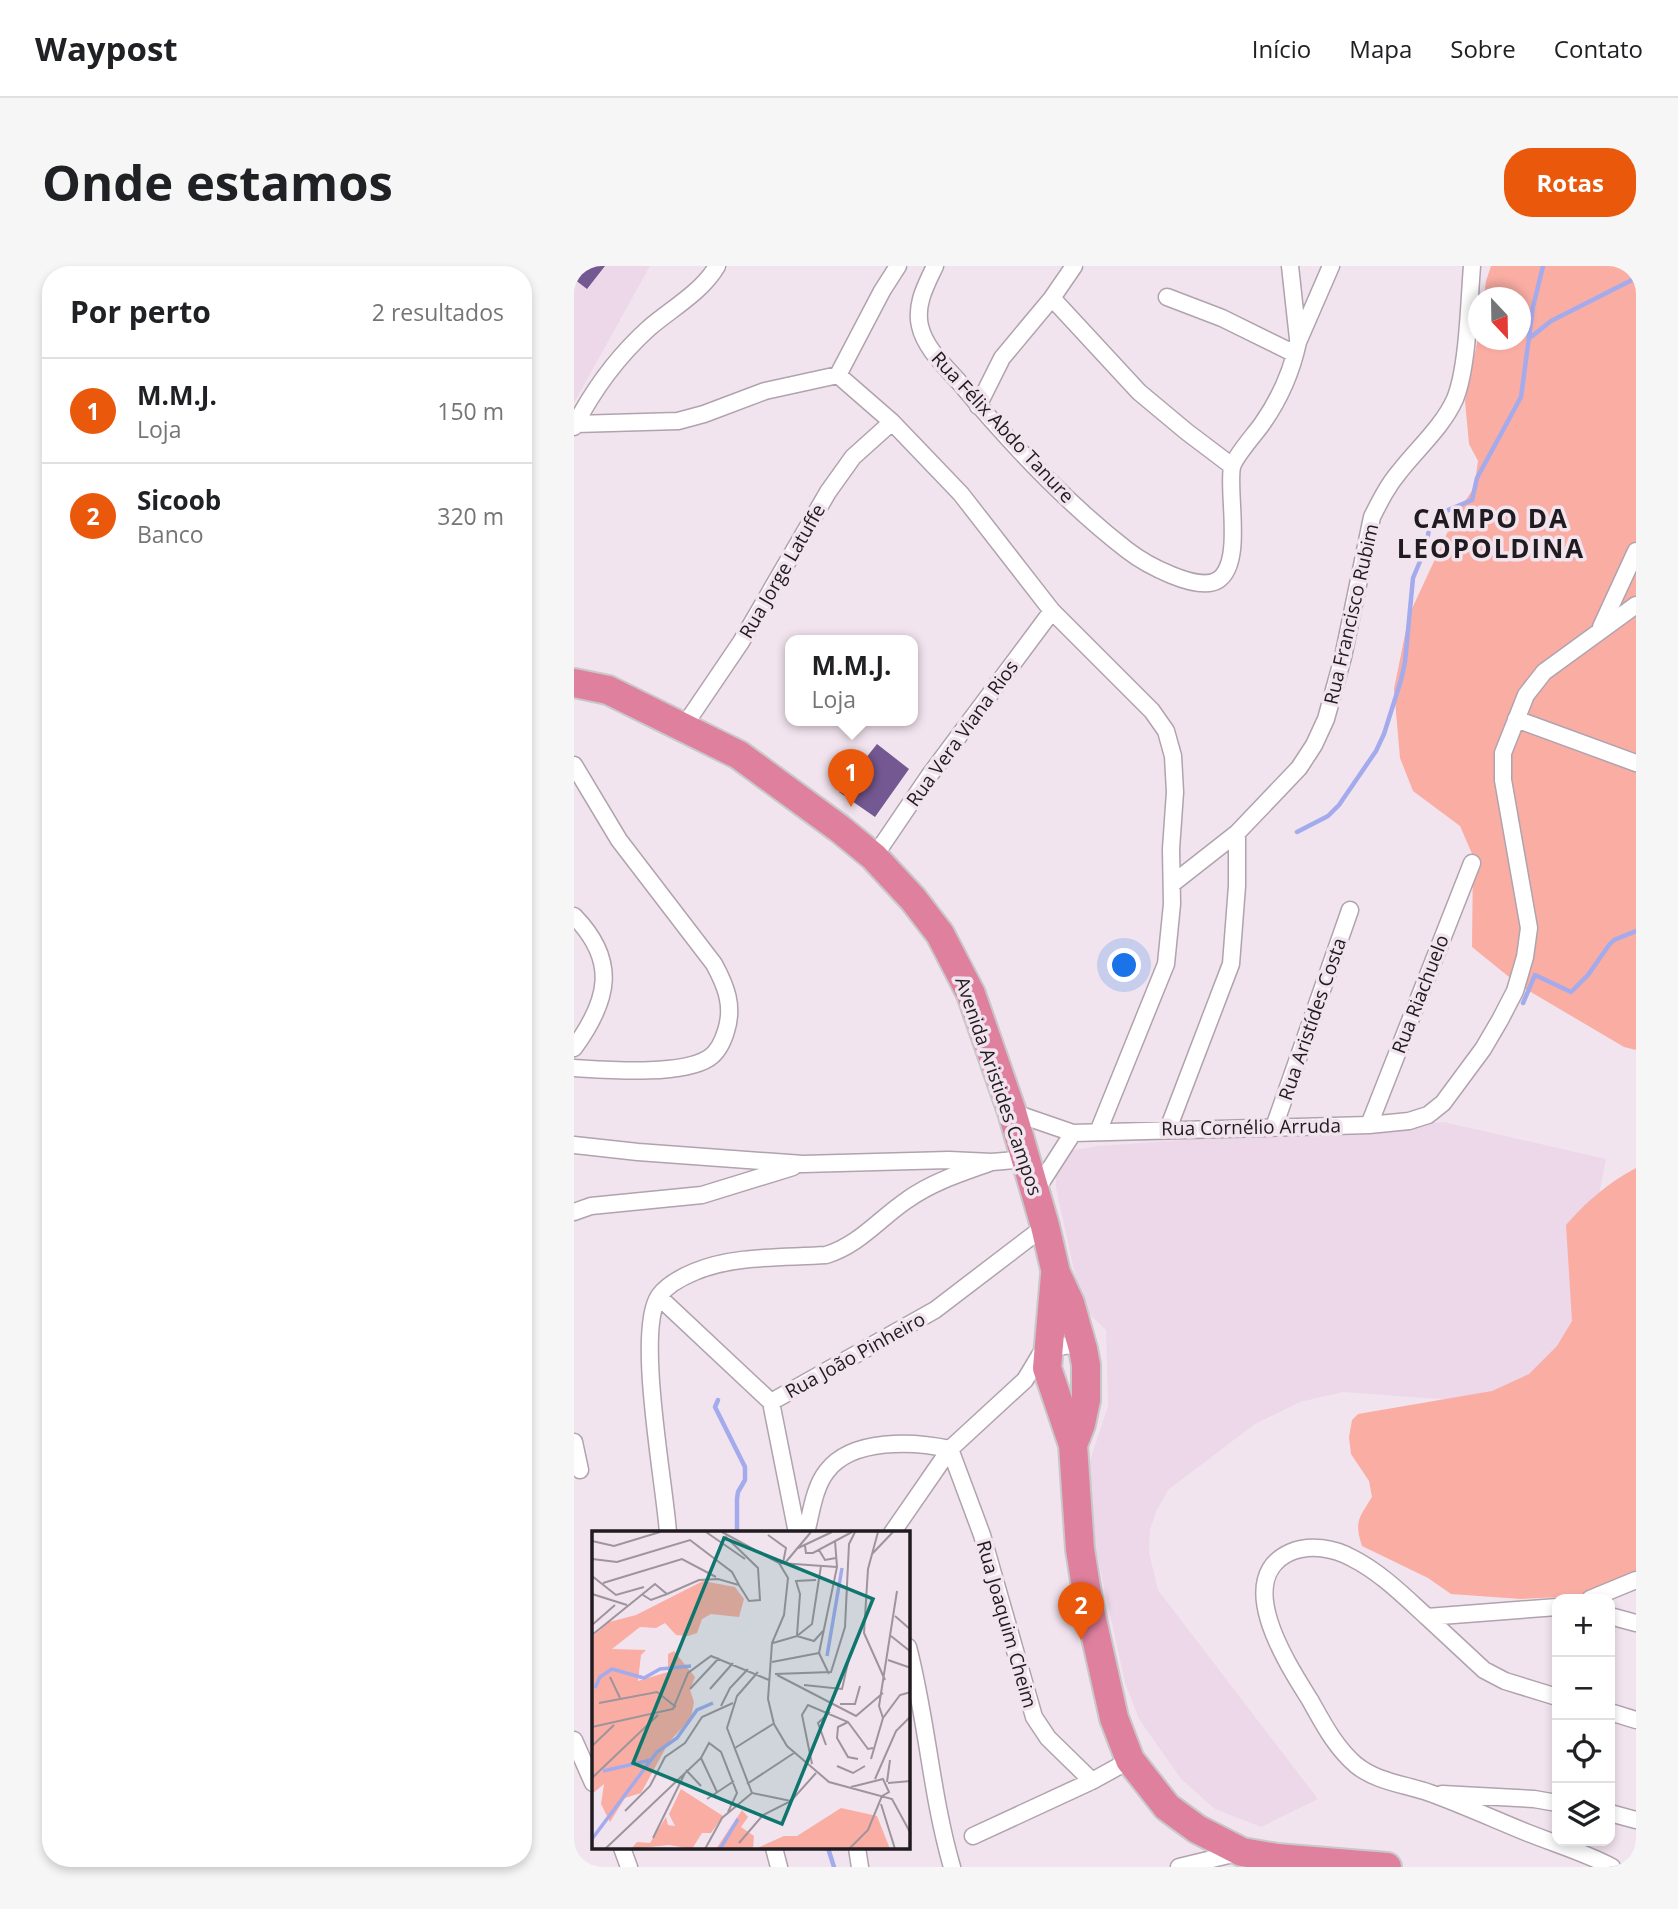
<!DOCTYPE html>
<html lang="pt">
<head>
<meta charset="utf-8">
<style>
	:root { --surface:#fff; --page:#f6f6f6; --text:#202124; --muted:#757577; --line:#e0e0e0; --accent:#ea580c }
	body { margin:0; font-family:"Open Sans",sans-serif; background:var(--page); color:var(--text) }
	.controls { position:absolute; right:21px; bottom:21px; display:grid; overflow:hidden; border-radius:14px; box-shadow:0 4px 10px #0003 }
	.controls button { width:63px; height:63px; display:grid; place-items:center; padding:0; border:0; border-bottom:2px solid var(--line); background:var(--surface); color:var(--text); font:35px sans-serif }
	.compass { position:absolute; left:894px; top:21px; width:63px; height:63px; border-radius:50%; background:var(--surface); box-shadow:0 4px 10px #0003; rotate:158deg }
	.you { position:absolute; left:551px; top:700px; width:24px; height:24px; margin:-18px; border:5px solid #fff; border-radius:50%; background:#1a73e8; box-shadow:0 0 0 10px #1a73e833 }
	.badge { display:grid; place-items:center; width:46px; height:46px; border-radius:50%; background:var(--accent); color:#fff; font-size:23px; font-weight:700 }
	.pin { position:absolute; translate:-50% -58px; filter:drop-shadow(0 2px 4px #0008) }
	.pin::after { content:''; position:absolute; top:37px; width:24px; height:21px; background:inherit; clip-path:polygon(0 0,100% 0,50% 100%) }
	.popup { position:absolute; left:211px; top:369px; width:133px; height:91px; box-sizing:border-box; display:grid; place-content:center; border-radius:14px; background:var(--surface); filter:drop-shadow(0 2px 5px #0005); font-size:23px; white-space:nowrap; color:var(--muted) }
	.popup b { font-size:26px; color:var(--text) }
	.popup::after { content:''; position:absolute; left:50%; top:100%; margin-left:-14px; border:14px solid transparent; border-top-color:var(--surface) }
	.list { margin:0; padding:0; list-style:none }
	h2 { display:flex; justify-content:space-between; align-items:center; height:91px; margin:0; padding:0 28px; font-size:30px }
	h2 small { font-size:23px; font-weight:400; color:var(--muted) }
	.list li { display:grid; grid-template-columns:46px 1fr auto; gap:21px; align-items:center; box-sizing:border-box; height:105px; padding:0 28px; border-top:2px solid var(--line) }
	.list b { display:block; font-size:26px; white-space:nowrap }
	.list p { margin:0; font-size:23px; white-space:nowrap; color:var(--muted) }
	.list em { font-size:23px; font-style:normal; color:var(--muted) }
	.icon { flex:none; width:38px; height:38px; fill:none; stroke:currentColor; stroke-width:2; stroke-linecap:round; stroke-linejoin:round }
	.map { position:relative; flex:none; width:1062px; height:1601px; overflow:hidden; border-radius:28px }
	header { display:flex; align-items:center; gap:42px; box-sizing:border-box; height:98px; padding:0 35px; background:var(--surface); border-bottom:2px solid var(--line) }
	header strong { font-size:33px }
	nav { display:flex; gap:38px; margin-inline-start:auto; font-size:24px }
	.intro { display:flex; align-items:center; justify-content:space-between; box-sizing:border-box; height:168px; padding:0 42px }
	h1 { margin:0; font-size:49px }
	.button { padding:18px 32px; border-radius:28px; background:var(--accent); color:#fff; font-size:24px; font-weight:700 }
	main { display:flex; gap:42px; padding:0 42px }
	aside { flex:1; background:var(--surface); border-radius:28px; box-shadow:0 4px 10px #0003 }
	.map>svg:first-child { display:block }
	.built { fill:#edd8e9 }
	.green { fill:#faada3 }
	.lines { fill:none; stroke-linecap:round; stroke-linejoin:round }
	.stream { stroke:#a3abed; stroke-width:4.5 }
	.building { fill:#745892 }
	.street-casing { stroke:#b0a3ae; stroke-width:19 }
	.highway-casing { stroke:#c9c8c9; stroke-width:32 }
	.street { stroke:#fff; stroke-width:16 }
	.highway { stroke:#e0809f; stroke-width:28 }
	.labels { text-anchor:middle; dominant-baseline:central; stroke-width:7; stroke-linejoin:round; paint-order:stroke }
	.street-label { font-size:19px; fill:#201b1f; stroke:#f2e4ef }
	.district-label { font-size:26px; font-weight:bold; letter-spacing:2px; fill:#201b1f; stroke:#f2e4ef }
	.inset-river { fill:none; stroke:#a3abed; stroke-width:3.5 }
	.inset-road { fill:none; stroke:#9e949c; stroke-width:2 }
	.view { fill:#0f766e; fill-opacity:0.15; stroke:#0f766e; stroke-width:3.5 }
	.inset-edge { fill:none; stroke:#201b1f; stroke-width:3.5 }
</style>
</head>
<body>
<header>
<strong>Waypost</strong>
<nav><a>Início</a><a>Mapa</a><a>Sobre</a><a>Contato</a></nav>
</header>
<div class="intro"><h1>Onde estamos</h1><a class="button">Rotas</a></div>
<main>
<aside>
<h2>Por perto<small>2 resultados</small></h2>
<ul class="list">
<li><span class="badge">1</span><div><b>M.M.J.</b><p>Loja</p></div><em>150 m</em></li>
<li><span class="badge">2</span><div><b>Sicoob</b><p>Banco</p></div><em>320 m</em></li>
</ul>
</aside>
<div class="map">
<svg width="1062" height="1601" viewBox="0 0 1062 1601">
	<rect width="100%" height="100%" fill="#f2e4ef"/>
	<path class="built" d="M0,0h76l-76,137z
		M870,856l162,37 -41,212 -30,19 -83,10 -109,-8 -43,10 -45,22 -87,66 -11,20 -7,20 -1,22 9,38 160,209 -57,28 -46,-18 -34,-30 -42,-60 -14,-36 -41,-188 4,-28 20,-61 -2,-76 -23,-22 -4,-15 -23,-105v-24l12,-13 30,-5z"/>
	<path class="green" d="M917,0h145v784l-12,-3 -105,-62 -47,-38 1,-91 -13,-30 -47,-35 -13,-33 -6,-69 15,-74 47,-101 18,-26 4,-27 -9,-17 -4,-43 13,-63v2h42v-42l-36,-1 2,-16z
		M1062,902v404l-13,8 -41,16 -61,3 -70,-5 -23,-16 -66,-32c-8,-25 -3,-28 10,-49l-3,-16 -18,-27 -2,-17 3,-17 6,-6 134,-23 37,-17 28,-28 15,-25 -6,-96c21,-24 42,-42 70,-57z"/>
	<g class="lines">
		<path class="stream" d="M957,71l20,-16 85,-43
			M723,566l31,-16 11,-11 37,-54 8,-17 17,-54 4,-18 8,-84 13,-31 3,-18 19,-19 24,-10 5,-22 44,-81 12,-90 10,-41
			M949,737l12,-28 36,17 17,-17 21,-30 5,-5 22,-9
			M144,1134l-3,7 30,60v13l-7,12 -1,7v34
			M254,1582l6,19"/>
	</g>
	<path class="building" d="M0,0h31l-18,23 -13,-10z
		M303,478l32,25 -34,48 -36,-25z"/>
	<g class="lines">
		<defs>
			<path id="street" d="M361,0c-9,19 -20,38 -15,60 5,22 24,39 39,56 50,60 106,120 168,168 18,14 71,43 91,30 26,-17 9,-87 14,-113 3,-11 23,-33 30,-43 17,-24 30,-54 36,-82l33,-76
				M716,0l8,73
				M593,31l55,21 73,36
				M478,32l87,94 48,40 45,34
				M264,109l44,-84 16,-25
				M404,140l24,-48 50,-60 22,-32
				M2,158l102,-3 26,-7 61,-23 73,-16 54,47 69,72 91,117 100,100 14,20 7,25 2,36 -4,57 1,55 -6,60 -68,168
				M0,161c19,-37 44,-71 75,-99 22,-19 53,-36 68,-62
				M1027,361l35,-76
				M942,453l120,44
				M108,463l59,-87 87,-150 25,-35 39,-35
				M0,499l45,75 95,124c12,22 20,42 12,67 -3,10 -8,21 -17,27 -28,18 -101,12 -135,10
				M300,591l55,-81 123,-165
				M598,618l65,-51 62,-65 15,-23 12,-26 17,-62 29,-140c8,-16 16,-32 28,-46 18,-23 43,-45 55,-72 13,-32 14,-97 17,-133
				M0,650c44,45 35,84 0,132
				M438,846l61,21 296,-8 40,-4 19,-6 15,-12 40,-54 17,-29 15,-29 10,-34 4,-29 -26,-148v-27l23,-58 18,-23 92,-67
				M795,859l103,-262
				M700,861l76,-217
				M594,863l63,-165 6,-78v-53
				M0,879l64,7 165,12 146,-4 43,2 34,-3
				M461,926l38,-59
				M0,946l17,-6 111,-11 91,-28
				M85,1031l112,105
				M197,1136l164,-92 110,-84
				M197,1136l26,131
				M0,1176l6,28
				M376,1183l32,86 52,182 14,21 44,43
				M94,1267c-3,-48 -33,-202 -9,-237 8,-11 23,-19 35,-24 40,-17 89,-14 132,-17 33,-10 53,-36 81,-55 25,-18 56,-28 85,-38
				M232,1267c5,-19 8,-46 21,-62 25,-33 87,-30 123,-22l75,-69 15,-25 8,-7 24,-3 11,4
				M318,1267l58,-84
				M1016,1333l46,-19
				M983,1341l-130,10c-23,-21 -47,-45 -75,-59 -18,-10 -42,-14 -61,-6 -60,26 -3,113 19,148 13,23 25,47 46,65 21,17 48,19 74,28 33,12 66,27 98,40 28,11 58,20 84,34
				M1036,1350l26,7
				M853,1351l57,53 21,11 52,16
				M334,1381c19,72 23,148 44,220
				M1036,1446l26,8
				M0,1474l19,43
				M868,1528l92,5 23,4
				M1036,1547l26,7
				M399,1570l119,-55 38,-21
				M48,1582l7,19
				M200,1582l5,19
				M283,1582l3,19
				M605,1601l62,-15"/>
			<path id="highway" d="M0,417l34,7 131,65 101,74 34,28 39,42 27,35 31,60 41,118 33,114 11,47 14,30 13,46 3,16v35l-5,24 -8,21
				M481,1009l-8,93 26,77 7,104 9,57 25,112 16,42 37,47 30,22 45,23 35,6 110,9"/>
		</defs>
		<use href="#street" class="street-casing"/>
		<use href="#highway" class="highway-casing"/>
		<use href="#street" class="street"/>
		<use href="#highway" class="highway"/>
	</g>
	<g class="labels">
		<g class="street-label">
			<text transform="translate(429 161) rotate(47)">Rua Félix Abdo Tanure</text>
			<text transform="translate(208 305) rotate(-60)">Rua Jorge Latuffe</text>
			<text transform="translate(777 348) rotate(-77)">Rua Francisco Rubim</text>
			<text transform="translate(388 467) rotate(-54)">Rua Vera Viana Rios</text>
			<text transform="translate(846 728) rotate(-69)">Rua Riachuelo</text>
			<text transform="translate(738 753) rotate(-71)">Rua Aristídes Costa</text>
			<text transform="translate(425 820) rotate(71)">Avenida Aristides Campos</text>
			<text transform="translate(677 861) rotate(-1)">Rua Cornélio Arruda</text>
			<text transform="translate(281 1089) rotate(-29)">Rua João Pinheiro</text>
			<text transform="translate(433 1358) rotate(74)">Rua Joaquim Cheim</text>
		</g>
		<g class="district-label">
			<text x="917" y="252">CAMPO DA<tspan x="917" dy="30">LEOPOLDINA</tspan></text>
		</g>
	</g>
	<g transform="translate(18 1265)">
		<rect width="318" height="318" fill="#f2e4ef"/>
		<path d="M111,50l32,6 9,12 -5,18 -28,-3 -9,5 -5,14 -9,3 -12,-1 -11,-12 -9,5 -16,-1 -28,22 34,1 -5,5 -3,26 30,-9v-18l6,-3 21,26 -5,13 4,12 -3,16 -22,24 -28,51 -16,5 -15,24 -9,-18 3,-20 -12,10v-157l17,-15 27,-7zM89,258l42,27 -12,17h-9l-10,16 -23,-4 -38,4 6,-7 13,1 16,-26 2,8 7,1 -6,-12zM249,277l36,8 13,33h-135l29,-13h13zM150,279l6,7 -7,10 13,9 -1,13h-37z" fill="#faada3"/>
		<path class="inset-river" d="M235,125l15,-88M3,157l5,-11 12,-8 32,9 16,-9 31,-3M11,240l48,-11M0,308l65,-87 20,-14 20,-28 16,-7M128,318l18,-30"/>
		<path class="inset-road" d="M114,1l39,27M130,1l57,31 9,15 -4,37 -12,28 -4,56 6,25 13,22 42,36 63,17 19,35M286,1l-10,37 -4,64 21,47M176,4l18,13 -3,15M0,10l22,5 46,-14M213,15l1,7h7l39,-21M204,18l36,-17M227,19l6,10 11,-2M280,23l21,-22M0,28l25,3 73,-22 42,32 7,13M188,32l57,4M193,32l26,-31M0,45l24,19 28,-8M203,50l21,-1M204,50l4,13 -3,41M11,52l79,-24 34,18M0,63l35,11M51,64l8,5 16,-6M303,85l16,14M0,94l23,-20M0,104l63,-51 12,10 32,-14 19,-1 21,6 10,16 11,-1 -2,-32 -33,-32M205,105l15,-12 9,-58M299,105l20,16M181,112l24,-7 17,5 9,-10M227,122l18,-86 -2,-26M227,122l10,21M296,129l23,8M180,131l47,-9M166,141l-21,24 -10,32 25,65 39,8M183,143l56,-2 14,-45 4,-83 6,-12M185,144l79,41 27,-23M18,146l10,21M212,154l38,4 8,-35M98,158l29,-31M118,158l23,-26M7,172l58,-11 19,15M248,173h15l5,-18M129,175l9,-18 18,-19M291,187l-4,-12 18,-115M256,191l-10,5 -1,11 11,19 10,2M0,196l81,-18 15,-36 23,-17 58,24M234,214l-8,-22 12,-11M0,215l22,-21M143,217l38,-24M109,227l16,34M279,228l12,-41 17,-23 11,-3M220,233l-10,-49 6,-10 40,17 20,27 5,-1M245,235l16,7 12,-7M94,239l15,16M0,247l66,-63M283,248l21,-48 15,-15M295,251l3,-22M296,252l23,-2M155,253l47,-31M259,256l32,-8 6,13 -7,4M115,268l27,-18M289,273l14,45M33,280l25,-25 15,-29 20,-14 17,-26 31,-14M61,307l32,-65M147,312l24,-28 28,-14 25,-28M13,318l96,-91 8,-15 12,9 16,41 -9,19M113,318l17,-31 30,-25M257,318l19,-19 14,-34"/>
		<path class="view" d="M132,7l149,61 -91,225 -149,-61z"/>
		<rect width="318" height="318" class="inset-edge"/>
	</g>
</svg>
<div class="controls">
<button>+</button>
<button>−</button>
<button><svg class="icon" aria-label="locate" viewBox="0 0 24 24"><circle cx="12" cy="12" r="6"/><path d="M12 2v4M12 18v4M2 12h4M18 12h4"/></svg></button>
<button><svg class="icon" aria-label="layers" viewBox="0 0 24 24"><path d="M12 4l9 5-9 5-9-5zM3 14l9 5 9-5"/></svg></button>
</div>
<svg class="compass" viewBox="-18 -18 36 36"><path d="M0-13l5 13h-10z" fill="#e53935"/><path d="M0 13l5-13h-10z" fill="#757577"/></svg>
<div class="you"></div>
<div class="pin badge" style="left:277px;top:541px">1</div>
<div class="popup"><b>M.M.J.</b>Loja</div>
<div class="pin badge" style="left:507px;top:1374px">2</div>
</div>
</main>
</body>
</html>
